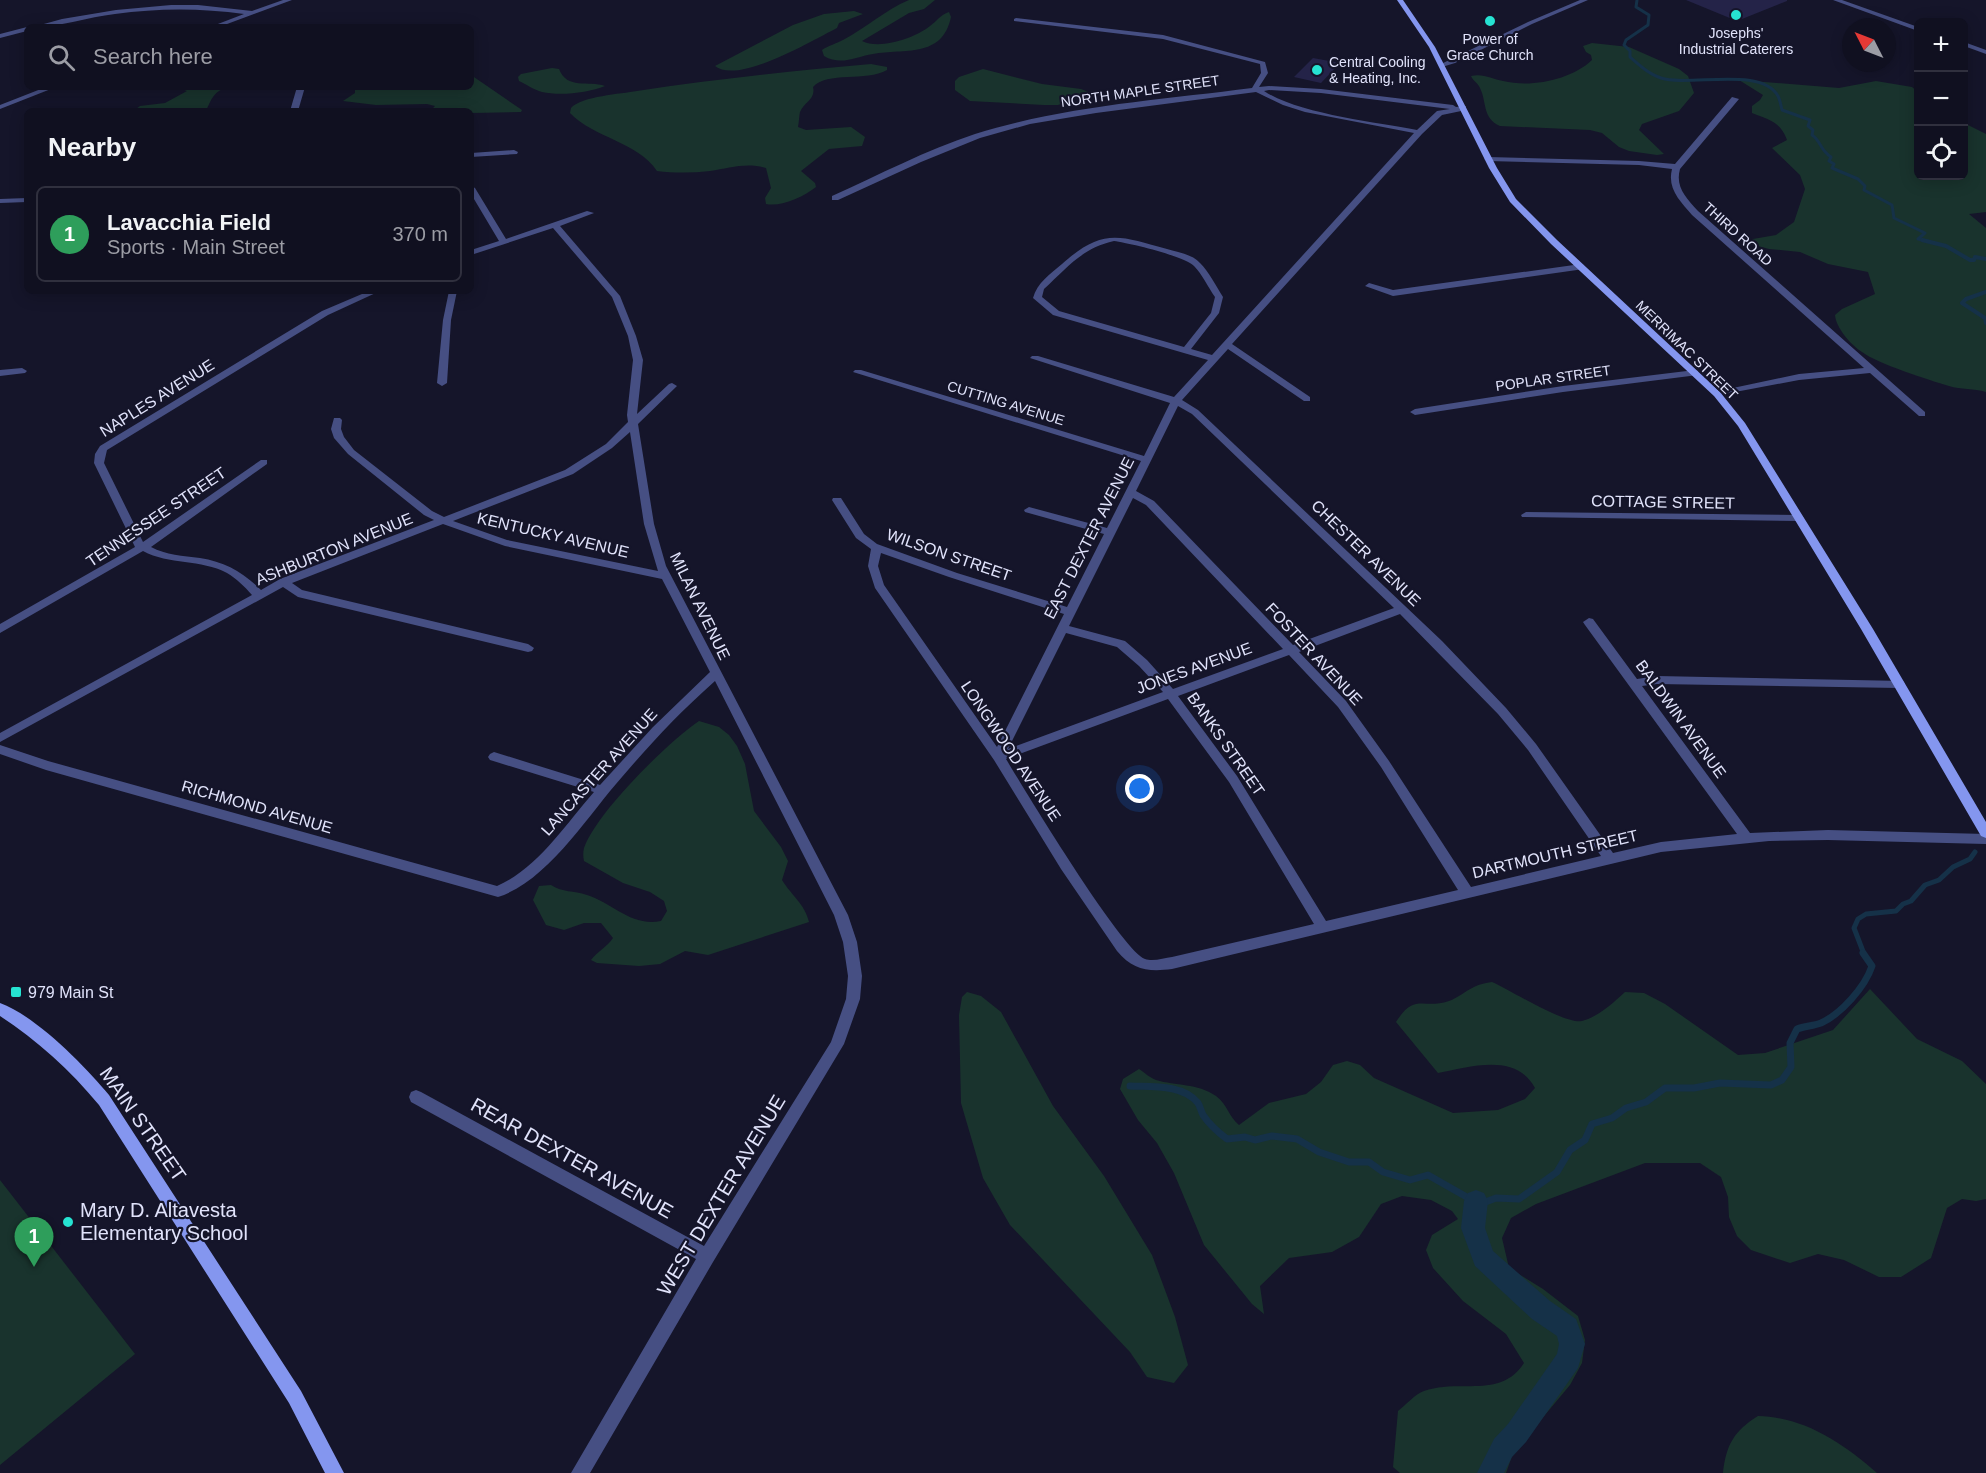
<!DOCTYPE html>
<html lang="en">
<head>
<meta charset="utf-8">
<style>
	:root { --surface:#101020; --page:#1e1e2d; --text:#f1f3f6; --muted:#9c9da5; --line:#30303e; --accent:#2563eb }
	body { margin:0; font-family:Arial,sans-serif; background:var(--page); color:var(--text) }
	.controls { position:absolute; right:18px; top:18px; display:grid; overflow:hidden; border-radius:9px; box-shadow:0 3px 15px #0003 }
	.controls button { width:54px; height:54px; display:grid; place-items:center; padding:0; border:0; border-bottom:2px solid var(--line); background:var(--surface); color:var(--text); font:30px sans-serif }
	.compass { position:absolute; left:1842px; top:18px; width:54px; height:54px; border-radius:50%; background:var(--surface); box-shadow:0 3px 15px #0003; rotate:312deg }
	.you { position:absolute; left:1140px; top:789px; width:21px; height:21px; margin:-15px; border:4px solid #fff; border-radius:50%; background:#1a73e8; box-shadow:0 0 0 9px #1a73e833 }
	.badge { display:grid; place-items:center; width:39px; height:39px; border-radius:50%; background:var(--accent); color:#fff; font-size:20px; font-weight:700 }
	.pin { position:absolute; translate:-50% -50px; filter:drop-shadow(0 2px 3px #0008) }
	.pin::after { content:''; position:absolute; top:32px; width:21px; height:18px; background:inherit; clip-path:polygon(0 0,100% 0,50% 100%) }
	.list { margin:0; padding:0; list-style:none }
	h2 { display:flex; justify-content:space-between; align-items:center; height:78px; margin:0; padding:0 24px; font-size:26px }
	h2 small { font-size:20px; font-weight:400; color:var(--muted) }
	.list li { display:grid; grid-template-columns:39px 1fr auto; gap:18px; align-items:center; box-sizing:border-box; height:96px; margin:0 12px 12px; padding:0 12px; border:2px solid var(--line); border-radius:9px }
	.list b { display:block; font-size:22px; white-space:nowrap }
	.list p { margin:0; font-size:20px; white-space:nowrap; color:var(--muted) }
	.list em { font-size:20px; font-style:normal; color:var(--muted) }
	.icon { flex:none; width:33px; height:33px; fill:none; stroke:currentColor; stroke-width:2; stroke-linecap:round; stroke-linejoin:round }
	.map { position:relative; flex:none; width:1986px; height:1473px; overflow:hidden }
	.search { position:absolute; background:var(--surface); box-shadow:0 3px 15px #0003; left:24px; top:24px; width:450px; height:66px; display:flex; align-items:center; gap:15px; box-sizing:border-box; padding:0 21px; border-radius:9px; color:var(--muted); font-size:22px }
	.panel { position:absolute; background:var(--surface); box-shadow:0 3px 15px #0003; left:24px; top:108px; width:450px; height:186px; border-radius:9px }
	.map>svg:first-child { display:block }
	.green { fill:#19332d }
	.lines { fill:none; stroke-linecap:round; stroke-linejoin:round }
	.stream-far3 { stroke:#153148; stroke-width:3 }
	.stream-far2 { stroke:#153148; stroke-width:4 }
	.stream-far1 { stroke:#153148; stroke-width:5 }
	.stream { stroke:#153148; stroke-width:7 }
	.canal { fill:#153148; fill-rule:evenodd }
	.building { fill:#242348 }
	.street { fill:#464f83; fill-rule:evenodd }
	.secondary { fill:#8496ef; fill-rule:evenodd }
	.poi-dot { fill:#26e3d2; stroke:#15152a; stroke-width:2 }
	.labels { text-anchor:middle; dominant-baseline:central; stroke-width:4.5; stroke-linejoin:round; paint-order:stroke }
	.far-poi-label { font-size:14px; fill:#e1e3fb; stroke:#15152a }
	.far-street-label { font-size:14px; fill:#e1e3fb; stroke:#15152a }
	.street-label { font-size:16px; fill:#e1e3fb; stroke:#15152a }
	.poi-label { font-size:16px; fill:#e1e3fb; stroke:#15152a; text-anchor:start }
	.near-street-label { font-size:20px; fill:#e1e3fb; stroke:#15152a }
	.near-poi-label { font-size:20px; fill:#e1e3fb; stroke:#15152a; text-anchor:start }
</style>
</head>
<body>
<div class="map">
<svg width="1986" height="1473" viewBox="0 0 1986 1473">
	<rect width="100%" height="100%" fill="#15152a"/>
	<path class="green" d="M909,0h26l-11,9 -15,4 -47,28c18,9 53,-3 68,-15 7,-5 10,-11 19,-14l2,5c-9,42 -47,31 -78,37 -18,3 -32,12 -49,2l-2,-6c7,-5 14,-6 21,-10 23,-12 42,-30 66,-40z
		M854,11l9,3 -24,9 -2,5c-24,12 -99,57 -122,38l78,-41 31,-11z
		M1592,43l37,4 50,22 9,7 6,17 -15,18 -37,13 -3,6 25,24 -7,1 -28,-4 -10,-4 -17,-14 -12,-3 -90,-4c-18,-8 -13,-24 -20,-38 -2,-5 -7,-7 -9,-12 12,-3 21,3 32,5 28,7 68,-1 89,-21l-1,-5 -5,-3 -3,-6z
		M871,64l16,3v3c-21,12 -60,1 -74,17 3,12 -9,15 -13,25 -1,4 -1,10 -2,15l8,3 45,-3 14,10 -3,9 -33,3 -28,22 14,12 1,4c-13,10 -34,20 -50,17l-1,-6 6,-10 -5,-20c-19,-6 -37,0 -56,3 -18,2 -36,2 -53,0 -19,-29 -63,-33 -87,-58l1,-5c11,-12 50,-14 66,-17 78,-12 155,-20 234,-27z
		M552,68l7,1c8,21 29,11 46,17 -17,7 -45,10 -63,6 -8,-2 -16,-8 -23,-11l-1,-4 3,-3z
		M983,69l59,15 39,5 10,4 -33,12h-14l-74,-4 -15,-11v-9l4,-4z
		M471,75l51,35 -1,2 -50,1v-2h-35l-4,-2 3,-3 -8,-2 -51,1 -33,-4 12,-8v-3l-10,-3h126z
		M1739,80l100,8 37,-7 36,6 6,5v84h46v-53l22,11v78l-17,2 17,14v164c-12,-4 -25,-2 -37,-6 -20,-6 -71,-22 -87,-34 -11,-7 -26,-24 -27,-37l7,-6 33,-15 -7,-22 -40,-8 -28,-12 -31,-3 -22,-6 6,-4 23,-4 18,-13 11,-33 -5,-14 -28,-27 15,-8c-7,-19 -18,-20 -35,-27v-7l8,-6 3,-5z
		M176,87h53c-15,3 -18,13 -23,24h-73l7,-5 25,-3 22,-12z
		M699,721l20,6 10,8 8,11 8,18 9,47 27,36 7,14 -6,19c9,15 23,24 27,42l-101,33 -23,-4 -25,13 -21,2 -42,-3 -6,-3c7,-9 16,-13 22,-22l-12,-15h-17l-20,7 -18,-5 -13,-25 6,-14 12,-1c12,8 22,5 36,10 26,8 44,32 74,26l6,-10 -3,-10 -14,-9 -27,-9 -39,-22c-1,-4 -1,-9 0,-13 13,-36 83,-105 115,-127z
		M1492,982c18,8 74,43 90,39 16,-4 31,-18 43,-29l19,1 21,11 73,51 27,-2 68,-23 37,-41 47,50 45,22 24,23v115l-10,2 -14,-2 -15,9 -16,50 -30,19h-22l-35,-17 -26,-6 -28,9 -39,-13 -14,-14 -8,-19 -1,-20 -7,-20 -21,-14h-55l-109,41 -25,14 -9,20 7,30 34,21 35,27 7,24 -3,23 -12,22 -57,68 -7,20h-106l-7,-6 5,-56c8,-6 17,-17 26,-20 36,-13 76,9 100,-28l-18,-29 -43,-33 -30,-33 -7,-18 6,-15 26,-16 -6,-8 -21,-11 -29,-4 -21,8 -22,33 -27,15 -43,6 -29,28 4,28 -12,-10 -48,-59 -30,-72 -17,-30 -19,-23 -18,-31 3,-10 16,-10c5,3 11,9 17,11 20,6 41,3 60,16 11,8 13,21 23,29l30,-22 37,-9 15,-12 12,-17 14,-4 13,4 14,13 79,35 45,-3 27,-11 10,-11c-19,-36 -65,-21 -97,-15l-42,-51c19,-30 27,-12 53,-21 9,-3 16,-10 25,-14 6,-3 12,-4 18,-5z
		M967,992l14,4 20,16 52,94 51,70 48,79 23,62 13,48 -14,18 -27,-6 -17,-25 -120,-127 -27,-47 -22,-75 -2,-88 3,-18z
		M0,1180l135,174 -135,111z
		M1758,1416c46,1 85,27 119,57h-154c3,-28 11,-42 35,-57z"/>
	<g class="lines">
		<path class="stream-far3" d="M1637,0l-1,7 13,8 -1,10 -22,15 -2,5 6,6v6c9,8 19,17 31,21 29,9 100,-12 117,18 2,4 3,10 4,14l28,10 -2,6 5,4 -1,5c9,6 8,15 19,22l-2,4 5,3 -2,4 26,11 7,7 -1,4 28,15 2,13 31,15 -7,6 10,2"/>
		<path class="stream-far2" d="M1922,240l24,6 24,14h4l1,-3 11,2
			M1986,292l-20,7 -4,4 23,15 1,5"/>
		<path class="stream-far1" d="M1864,954l-10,-26 4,-9 8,-5 30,-3 7,-7 8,-3 14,-16 14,-5 14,-13 17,-8 5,-7"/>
		<path class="stream" d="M1130,1086c21,1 53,-2 68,17 2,3 3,8 5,12 6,9 16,18 24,24l18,-2 10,3 17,-4 25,3 22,13 30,10h20l14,10 27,8 18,-5 44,25 11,3 13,-5 23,1 38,-27 13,-22 15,-10 7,-16 20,-6 14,-10 20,-6 19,-14h29l26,-5 51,2 11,-5 9,-13 -1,-24 7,-14c8,-3 16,-3 24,-6 20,-9 44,-36 51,-57l-9,-13"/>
		<path class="canal" d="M1476,1190l8,3 4,8 -3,27 8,23 57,50 26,18 9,25 -7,24 -52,74 -14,15 -8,16h-27l17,-34 14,-15 49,-70 2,-10 -2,-8 -25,-17 -57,-53 -14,-38 3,-27 4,-8z"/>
	</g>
	<path class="building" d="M1686,0h101v1l-50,20z
		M1313,58l27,5 -19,20 -27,-6z"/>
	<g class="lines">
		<path class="street" d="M283,0h9l-73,27h-9l34,-13c-43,-6 -86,-6 -129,0 -27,3 -55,13 -82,13l29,-8 54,-9 55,-5h27l54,6z
			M1580,0h8l-56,24 -77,39 -13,4 -3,-2 89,-43z
			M1833,0h9l76,27v4z
			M1016,18l147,17 102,27 3,11 -9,14 10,-1 52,3 132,16 3,2 10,-1v4l-24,5 -20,19 -190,210 78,53v4h-6l-76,-52 -46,51 16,10 244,231 64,67 30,36 77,109 48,-11 76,-8 -152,-209 -2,-3 6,-4 4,1 44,60 20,-3 246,5 2,3 -2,3 -4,1 -242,-4 -15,2 108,147 78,-3 158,4v10l-158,-4 -59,1 -108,11 -489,117c-24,3 -39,1 -55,-18l-56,-82 -67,-109 -119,-172 -7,-22 3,-17 -15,-11 -24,-38 1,-2h8l23,36 13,10 80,29 110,34 37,-73 -79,-22 -1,-2 5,-3 78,21 34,-67 -288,-89 2,-2h6l283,86 26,-53 -140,-45 2,-2h6l136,41 34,-37 -155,-45 -20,-17c4,-15 17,-24 29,-34 40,-36 56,-29 105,-15 10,3 25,5 33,14 9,9 16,23 23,34l-4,16 -28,36 21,6 202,-222 -109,-21 -22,-7 -27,-13 -160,21 -66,11 -50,14 -59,24 -83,38h-6v-4c47,-21 94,-46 143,-62 89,-28 185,-34 277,-46l9,-15 -1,-9 -97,-25 -149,-18v-2zM1269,90l52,3 129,16 -13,2 -20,19c-42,-8 -118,-16 -153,-39zM1114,241c15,2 70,15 80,25 8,8 14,21 21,31l-4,16 -27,34 -125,-36 -17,-14 2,-8c23,-21 38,-41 70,-48zM1178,406l14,8 202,194 -101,37 -139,-144 -18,-10zM1133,498l13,7 137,144 -110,40 -26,-29 -22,-19 -56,-15zM881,553l68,24 115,37 -67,133 -113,-162 -6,-19zM1400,614l98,100 30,36 73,106 -130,31 -82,-126 -43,-60 -47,-49zM1066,633l51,14 22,19 24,26 -155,57zM1289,655l49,52 43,60 77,123 -132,31 -89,-145 -59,-80zM1168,699l61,83 85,142 -142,33c-8,1 -19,5 -27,2 -23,-8 -121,-170 -139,-200z
			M27,27v4l-27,7v-4z
			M1964,42l22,8v4l-22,-8z
			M46,87h10l-56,22v-4z
			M297,87h8l-7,24h-8z
			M1732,97l7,2 -59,70c-5,18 6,29 18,42l227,201v4h-6l-49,-43 -71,7 -85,16v-4l85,-18 65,-6 -172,-153c-12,-14 -25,-26 -20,-46l-33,-4 -151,-4 -4,-2 4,-2 151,4 36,3z
			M514,150l4,2 -1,2 -46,3v-4z
			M471,186l4,2 31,51 81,-28 7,2 -34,13 60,70 16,40 7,24 -6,54 32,-30 3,-1 5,3 -39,38 16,100 12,42 182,349 9,27 5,34 -2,23 -16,45 -131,218 -123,211h-19l125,-214 -285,-157 -2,-5 2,-5 5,-2 5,2 283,154 127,-204 15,-43 2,-23 -5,-34 -9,-27 -119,-234c-34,30 -64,62 -93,96 -34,38 -74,104 -124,120l-452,-127 -46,-16v-9l48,16 449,125c41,-18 68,-61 97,-94l-104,-32 -2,-3 2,-3 4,-2 106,33 53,-58 57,-55 -48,-93 -157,-33 -62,-22 -151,59 10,7 226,54 6,4 -2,3 -4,1 -230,-55 -15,-10 -283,155v-9l252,-138c-8,-9 -15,-16 -25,-22 -26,-14 -58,-8 -84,-22l-143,82v-9l135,-77 -41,-84 1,-9 5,-8 222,-135 47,-20h11l-52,24 -221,135 -3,13 39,79 118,-82h6v4l-116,83c15,8 32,9 49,11 25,4 43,14 61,32l19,-11 154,-59 -10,-5 -76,-61 -14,-16 -3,-9 3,-11h6l2,2 -1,9 3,8 10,13 78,61 12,6 121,-47 41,-26 22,-22 -1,-7 6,-55 -5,-24 -16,-39 -59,-69 -82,27v-5l28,-9 -28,-47zM630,432l14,92 14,47 -151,-31 -54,-19 120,-47 39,-26z
			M27,198v4l-27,1v-4z
			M1581,264l3,1v4l-191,27 -28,-10 4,-3 24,7z
			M449,291h8l-6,29 -4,63 -5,3 -5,-3 6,-63z
			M22,368l5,3 -2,2 -25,3v-6z
			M1695,370l3,1v4l-135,17 -148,23 -5,-3 5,-3 148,-23z
			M1526,512l273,3 5,3 -5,3 -277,-4 -1,-2z"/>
		<path class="secondary" d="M1397,0h6l32,47 62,121 19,31 41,41 163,152 25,31 128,206 113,193v16l-5,-2 -120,-207 -123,-203 -24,-30 -163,-152 -41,-42 -21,-34 -60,-121z
			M0,1003c36,13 85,63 109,92l192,296 43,82h-19l-36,-70 -190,-298c-29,-35 -61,-64 -99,-89z"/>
	</g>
	<g class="poi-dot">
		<circle cx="1736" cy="15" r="6"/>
		<circle cx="1490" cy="21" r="6"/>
		<circle cx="1317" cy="70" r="6"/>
		<rect x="10" y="986" width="12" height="12" rx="3"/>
		<circle cx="68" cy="1222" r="6"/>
	</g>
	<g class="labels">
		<g class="far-poi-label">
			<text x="1736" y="33">Josephs'<tspan x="1736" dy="16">Industrial Caterers</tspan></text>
			<text x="1490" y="39">Power of<tspan x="1490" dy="16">Grace Church</tspan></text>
			<text x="1329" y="62" text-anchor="start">Central Cooling<tspan x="1329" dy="16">&amp; Heating, Inc.</tspan></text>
		</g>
		<g class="far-street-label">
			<text transform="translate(1140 91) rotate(-8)">NORTH MAPLE STREET</text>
			<text transform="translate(1738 234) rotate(42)">THIRD ROAD</text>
			<text transform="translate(1687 350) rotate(44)">MERRIMAC STREET</text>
			<text transform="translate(1553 378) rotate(-8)">POPLAR STREET</text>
			<text transform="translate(1006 403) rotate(17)">CUTTING AVENUE</text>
		</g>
		<g class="street-label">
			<text transform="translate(157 398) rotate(-32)">NAPLES AVENUE</text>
			<text transform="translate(1663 502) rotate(1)">COTTAGE STREET</text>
			<text transform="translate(156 517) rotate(-34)">TENNESSEE STREET</text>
			<text transform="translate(553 535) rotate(13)">KENTUCKY AVENUE</text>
			<text transform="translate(1089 538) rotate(-63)">EAST DEXTER AVENUE</text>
			<text transform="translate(334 549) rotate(-22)">ASHBURTON AVENUE</text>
			<text transform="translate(1366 553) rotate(44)">CHESTER AVENUE</text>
			<text transform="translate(949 555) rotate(19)">WILSON STREET</text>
			<text transform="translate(700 606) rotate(64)">MILAN AVENUE</text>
			<text transform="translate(1314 654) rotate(47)">FOSTER AVENUE</text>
			<text transform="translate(1194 668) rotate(-20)">JONES AVENUE</text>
			<text transform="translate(1681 719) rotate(54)">BALDWIN AVENUE</text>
			<text transform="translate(1226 744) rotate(55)">BANKS STREET</text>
			<text transform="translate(1011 751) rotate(56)">LONGWOOD AVENUE</text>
			<text transform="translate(599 772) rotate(-48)">LANCASTER AVENUE</text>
			<text transform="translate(257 807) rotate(16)">RICHMOND AVENUE</text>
			<text transform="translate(1555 854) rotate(-13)">DARTMOUTH STREET</text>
		</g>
		<g class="poi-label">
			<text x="28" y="992">979 Main St</text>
		</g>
		<g class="near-street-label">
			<text transform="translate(143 1124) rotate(55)">MAIN STREET</text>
			<text transform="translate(572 1158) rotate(29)">REAR DEXTER AVENUE</text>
			<text transform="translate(721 1195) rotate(-59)">WEST DEXTER AVENUE</text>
		</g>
		<g class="near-poi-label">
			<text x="80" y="1210">Mary D. Altavesta<tspan x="80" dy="23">Elementary School</tspan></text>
		</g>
	</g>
</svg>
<div class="controls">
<button>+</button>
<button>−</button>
<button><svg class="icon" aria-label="locate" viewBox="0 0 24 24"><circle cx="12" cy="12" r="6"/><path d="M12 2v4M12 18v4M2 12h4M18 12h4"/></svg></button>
</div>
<svg class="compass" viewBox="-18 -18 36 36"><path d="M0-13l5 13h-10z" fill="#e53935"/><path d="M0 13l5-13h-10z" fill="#9c9da5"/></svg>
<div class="you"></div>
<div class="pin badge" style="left:34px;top:1267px;background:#2e9e5b">1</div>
<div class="search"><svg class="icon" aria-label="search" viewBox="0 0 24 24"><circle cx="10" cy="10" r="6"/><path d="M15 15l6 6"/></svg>Search here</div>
<section class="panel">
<h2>Nearby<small></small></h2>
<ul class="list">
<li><span class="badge" style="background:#2e9e5b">1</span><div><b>Lavacchia Field</b><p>Sports · Main Street</p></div><em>370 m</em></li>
</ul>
</section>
</div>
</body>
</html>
